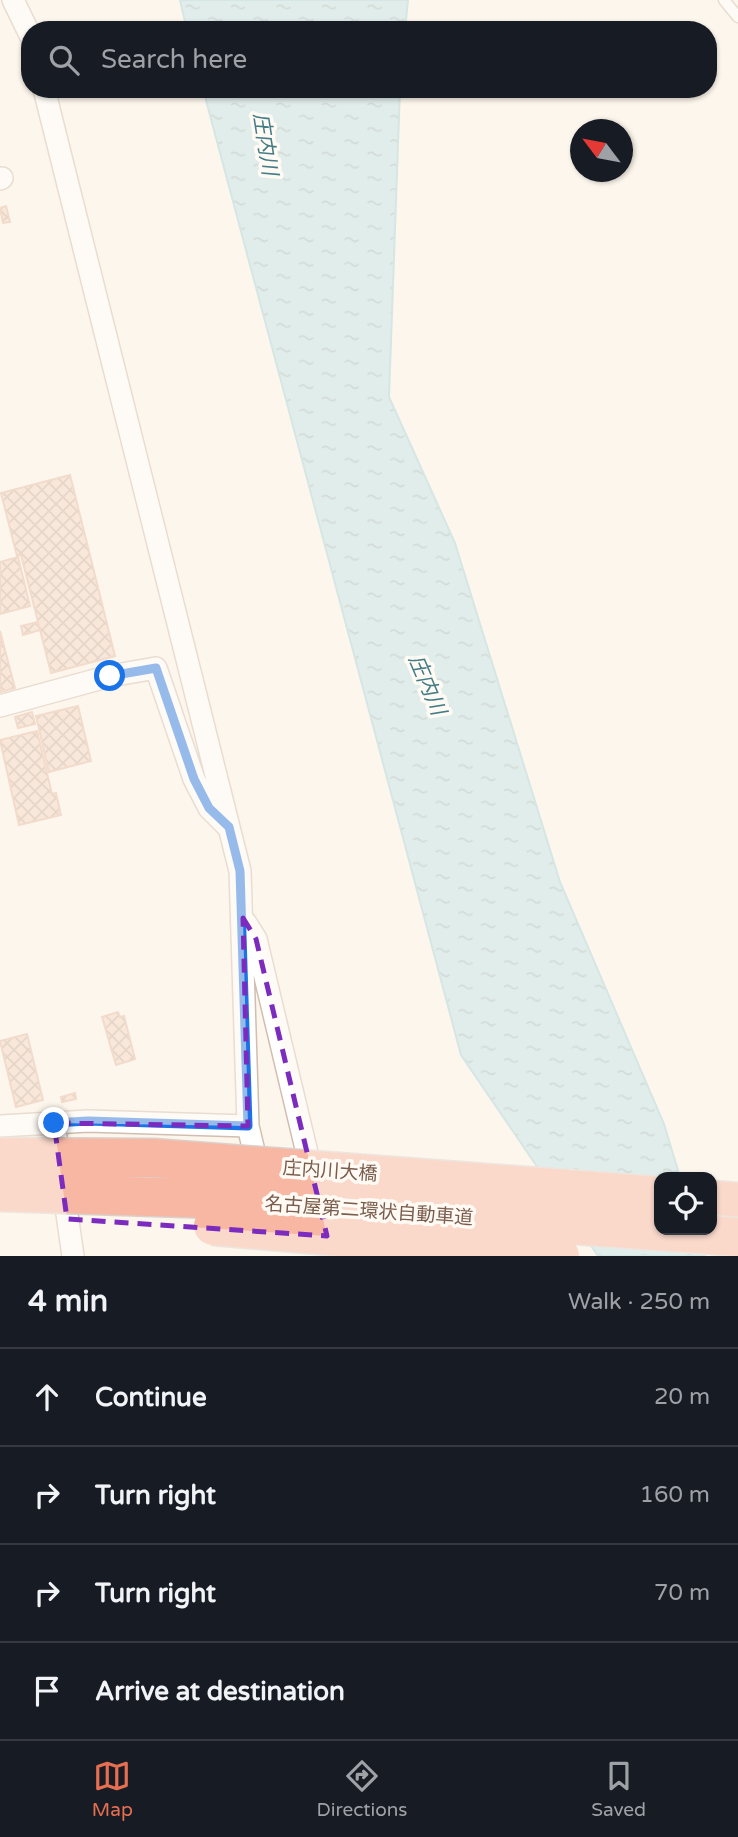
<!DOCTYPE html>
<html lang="en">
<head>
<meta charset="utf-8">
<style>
	:root { --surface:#171b24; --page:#242831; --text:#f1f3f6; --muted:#9ea1a6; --line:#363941; --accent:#e76f51 }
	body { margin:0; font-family:"Varela Round","Noto Sans JP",sans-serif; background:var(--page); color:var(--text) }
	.controls { position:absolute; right:21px; bottom:21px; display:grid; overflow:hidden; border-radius:14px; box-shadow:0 2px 5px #0004 }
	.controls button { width:63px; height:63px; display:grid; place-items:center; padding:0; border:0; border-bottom:2px solid var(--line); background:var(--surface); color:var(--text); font:35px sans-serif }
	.compass { position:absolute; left:570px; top:119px; width:63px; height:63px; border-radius:50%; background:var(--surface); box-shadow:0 2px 5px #0004; rotate:302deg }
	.stop { position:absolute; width:21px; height:21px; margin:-16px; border:5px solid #1a73e8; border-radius:50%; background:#fff }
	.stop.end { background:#1a73e8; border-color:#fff; box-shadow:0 2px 7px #0008 }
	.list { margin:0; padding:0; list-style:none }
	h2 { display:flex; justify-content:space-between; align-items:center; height:91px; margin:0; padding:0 28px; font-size:30px }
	h2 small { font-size:23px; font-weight:400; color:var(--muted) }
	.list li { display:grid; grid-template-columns:46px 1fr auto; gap:21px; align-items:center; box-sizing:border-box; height:98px; padding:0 28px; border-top:2px solid var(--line) }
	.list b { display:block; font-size:26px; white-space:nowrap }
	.list em { font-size:23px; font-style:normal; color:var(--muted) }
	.icon { flex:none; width:38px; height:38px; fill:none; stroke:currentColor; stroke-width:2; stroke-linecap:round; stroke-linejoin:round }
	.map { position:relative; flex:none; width:738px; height:1256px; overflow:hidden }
	.search { position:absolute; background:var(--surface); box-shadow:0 2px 5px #0004; left:21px; right:21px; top:21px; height:77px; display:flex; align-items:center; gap:18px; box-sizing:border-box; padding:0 24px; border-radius:28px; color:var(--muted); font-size:26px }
	.sheet { height:483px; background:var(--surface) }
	nav { display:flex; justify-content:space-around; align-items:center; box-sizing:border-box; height:98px; border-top:2px solid var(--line); background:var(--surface); font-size:19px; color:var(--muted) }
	nav a { display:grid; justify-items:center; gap:4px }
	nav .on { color:var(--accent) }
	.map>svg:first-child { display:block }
	.water { fill:url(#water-ripples); stroke:#a5d3da; stroke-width:2 }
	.building { fill:url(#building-cross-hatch); stroke:#e6bba3; stroke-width:2 }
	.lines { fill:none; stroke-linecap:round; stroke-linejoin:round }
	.lane-casing { stroke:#d1beb0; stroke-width:13 }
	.street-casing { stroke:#d1beb0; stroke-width:24 }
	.highway-casing { stroke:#dad1cd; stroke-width:41 }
	.lane { stroke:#fff; stroke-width:10 }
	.street { stroke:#fff; stroke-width:21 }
	.highway { stroke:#f7b7a3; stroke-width:38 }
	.highway-bridge-casing { stroke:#dad1cd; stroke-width:41; stroke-linecap:butt }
	.highway-bridge { stroke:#f7b7a3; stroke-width:38 }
	.route { stroke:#1a73e8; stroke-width:9 }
	.marked { fill:none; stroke:#7b2cbf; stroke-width:5; stroke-dasharray:14 9; stroke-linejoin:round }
	.labels { text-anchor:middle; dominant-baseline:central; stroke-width:7; stroke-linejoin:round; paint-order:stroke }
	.street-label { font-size:19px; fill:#7a5c4d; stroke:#fffaf3 }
	.water-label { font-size:21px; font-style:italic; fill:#437c86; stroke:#fffaf3 }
</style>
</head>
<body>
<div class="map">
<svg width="738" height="1256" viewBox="0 0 738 1256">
	<defs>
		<pattern id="water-ripples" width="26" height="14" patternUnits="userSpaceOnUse" patternTransform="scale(1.75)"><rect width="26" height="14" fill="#bfe3e8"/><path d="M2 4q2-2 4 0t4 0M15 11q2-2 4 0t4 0" fill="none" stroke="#a0bbbe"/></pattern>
		<pattern id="building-cross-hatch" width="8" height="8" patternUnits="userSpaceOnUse" patternTransform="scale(1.75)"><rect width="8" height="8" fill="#f3d5c3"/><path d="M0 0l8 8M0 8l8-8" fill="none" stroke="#cab0a1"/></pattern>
	</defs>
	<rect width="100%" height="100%" fill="#fdf6ec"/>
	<path class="water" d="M180,0h228l-3,30h-218z
		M203,89h197l-11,308 66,146 105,339 104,242 16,53h-21v53h38l8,26h-107l-137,-201z"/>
	<path class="building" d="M6,206l4,16 -7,1 -3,-15z
		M70,475l45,181 -64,17 -30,-118 -4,1 -16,-63z
		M18,557l12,49 -30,8v-52z
		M38,622l2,8 -17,5 -2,-9z
		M0,631l15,57 -15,4z
		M78,706l13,55 -42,11 -13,-56z
		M32,712l3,12 -17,4 -3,-11z
		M37,731l15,63 4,-1 5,22 -42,10 -19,-85z
		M118,1012l2,5 4,-1 11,43 -19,6 -14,-48z
		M27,1034l16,66 -27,7 -16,-66z
		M75,1093l1,6 -14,3 -1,-5z"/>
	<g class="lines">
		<defs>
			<path id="lane" d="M724,0l14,17"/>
			<path id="street" d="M13,0l17,35
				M44,89l196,782 8,255 11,46
				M0,179l2,-1
				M0,706l110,-30 46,-8 38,111 15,29 19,19
				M246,923l10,16 57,239
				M54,1123l19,133
				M0,1126l88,-5 160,5"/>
			<path id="highway" d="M712,1200l26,2"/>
		</defs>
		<use href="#lane" class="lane-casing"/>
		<use href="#street" class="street-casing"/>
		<use href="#highway" class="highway-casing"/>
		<use href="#lane" class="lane"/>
		<use href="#street" class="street"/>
		<use href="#highway" class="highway"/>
		<defs>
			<path id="highway-bridge" d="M0,1157l153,1 506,38
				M0,1192l214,7 524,38
				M213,1226l347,30"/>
		</defs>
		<use href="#highway-bridge" class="highway-bridge-casing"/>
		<use href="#highway-bridge" class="highway-bridge"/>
	</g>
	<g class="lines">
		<path class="route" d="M54,1123l34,-2 160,5 -8,-255 -11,-44 -20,-19 -15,-29 -38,-111 -46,8"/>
	</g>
	<path d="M0 0H738V1256H0ZM243,918l13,21 71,297 -260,-17 -13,-96 194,3z" fill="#fdf6ec" fill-opacity=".55" fill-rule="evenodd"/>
	<path class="marked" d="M243,918l13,21 71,297 -260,-17 -13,-96 194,3z"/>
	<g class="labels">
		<g class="street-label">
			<text transform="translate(330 1171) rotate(4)">庄内川大橋</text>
			<text transform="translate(369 1211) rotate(4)">名古屋第二環状自動車道</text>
		</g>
		<g class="water-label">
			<text transform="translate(265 144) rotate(81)">庄内川</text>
			<text transform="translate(427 685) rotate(67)">庄内川</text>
		</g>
	</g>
</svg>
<div class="controls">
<button><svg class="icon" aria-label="locate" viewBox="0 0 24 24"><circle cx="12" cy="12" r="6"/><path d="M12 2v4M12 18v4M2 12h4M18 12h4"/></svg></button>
</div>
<svg class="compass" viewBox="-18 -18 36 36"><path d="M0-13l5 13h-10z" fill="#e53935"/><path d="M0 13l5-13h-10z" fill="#9ea1a6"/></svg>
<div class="stop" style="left:110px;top:676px"></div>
<div class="stop end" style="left:54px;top:1123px"></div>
<div class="search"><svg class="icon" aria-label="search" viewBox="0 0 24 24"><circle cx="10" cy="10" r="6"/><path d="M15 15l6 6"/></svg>Search here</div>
</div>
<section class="sheet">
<h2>4 min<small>Walk · 250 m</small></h2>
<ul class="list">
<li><svg class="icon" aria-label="ahead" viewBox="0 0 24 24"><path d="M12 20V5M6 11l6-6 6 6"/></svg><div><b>Continue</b></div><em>20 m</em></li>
<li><svg class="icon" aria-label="right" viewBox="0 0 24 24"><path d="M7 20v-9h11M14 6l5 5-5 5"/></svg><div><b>Turn right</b></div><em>160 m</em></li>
<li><svg class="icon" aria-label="right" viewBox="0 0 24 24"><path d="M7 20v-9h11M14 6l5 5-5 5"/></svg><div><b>Turn right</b></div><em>70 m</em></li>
<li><svg class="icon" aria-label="arrive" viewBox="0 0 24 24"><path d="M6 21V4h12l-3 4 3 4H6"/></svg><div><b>Arrive at destination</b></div></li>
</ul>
</section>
<nav>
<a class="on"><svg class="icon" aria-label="map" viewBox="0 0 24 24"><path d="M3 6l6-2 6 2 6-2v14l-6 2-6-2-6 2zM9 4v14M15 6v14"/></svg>Map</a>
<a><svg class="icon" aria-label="directions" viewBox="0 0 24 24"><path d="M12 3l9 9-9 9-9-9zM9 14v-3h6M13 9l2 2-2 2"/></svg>Directions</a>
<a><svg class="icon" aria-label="saved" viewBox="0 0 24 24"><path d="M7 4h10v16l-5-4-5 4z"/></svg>Saved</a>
</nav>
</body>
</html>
